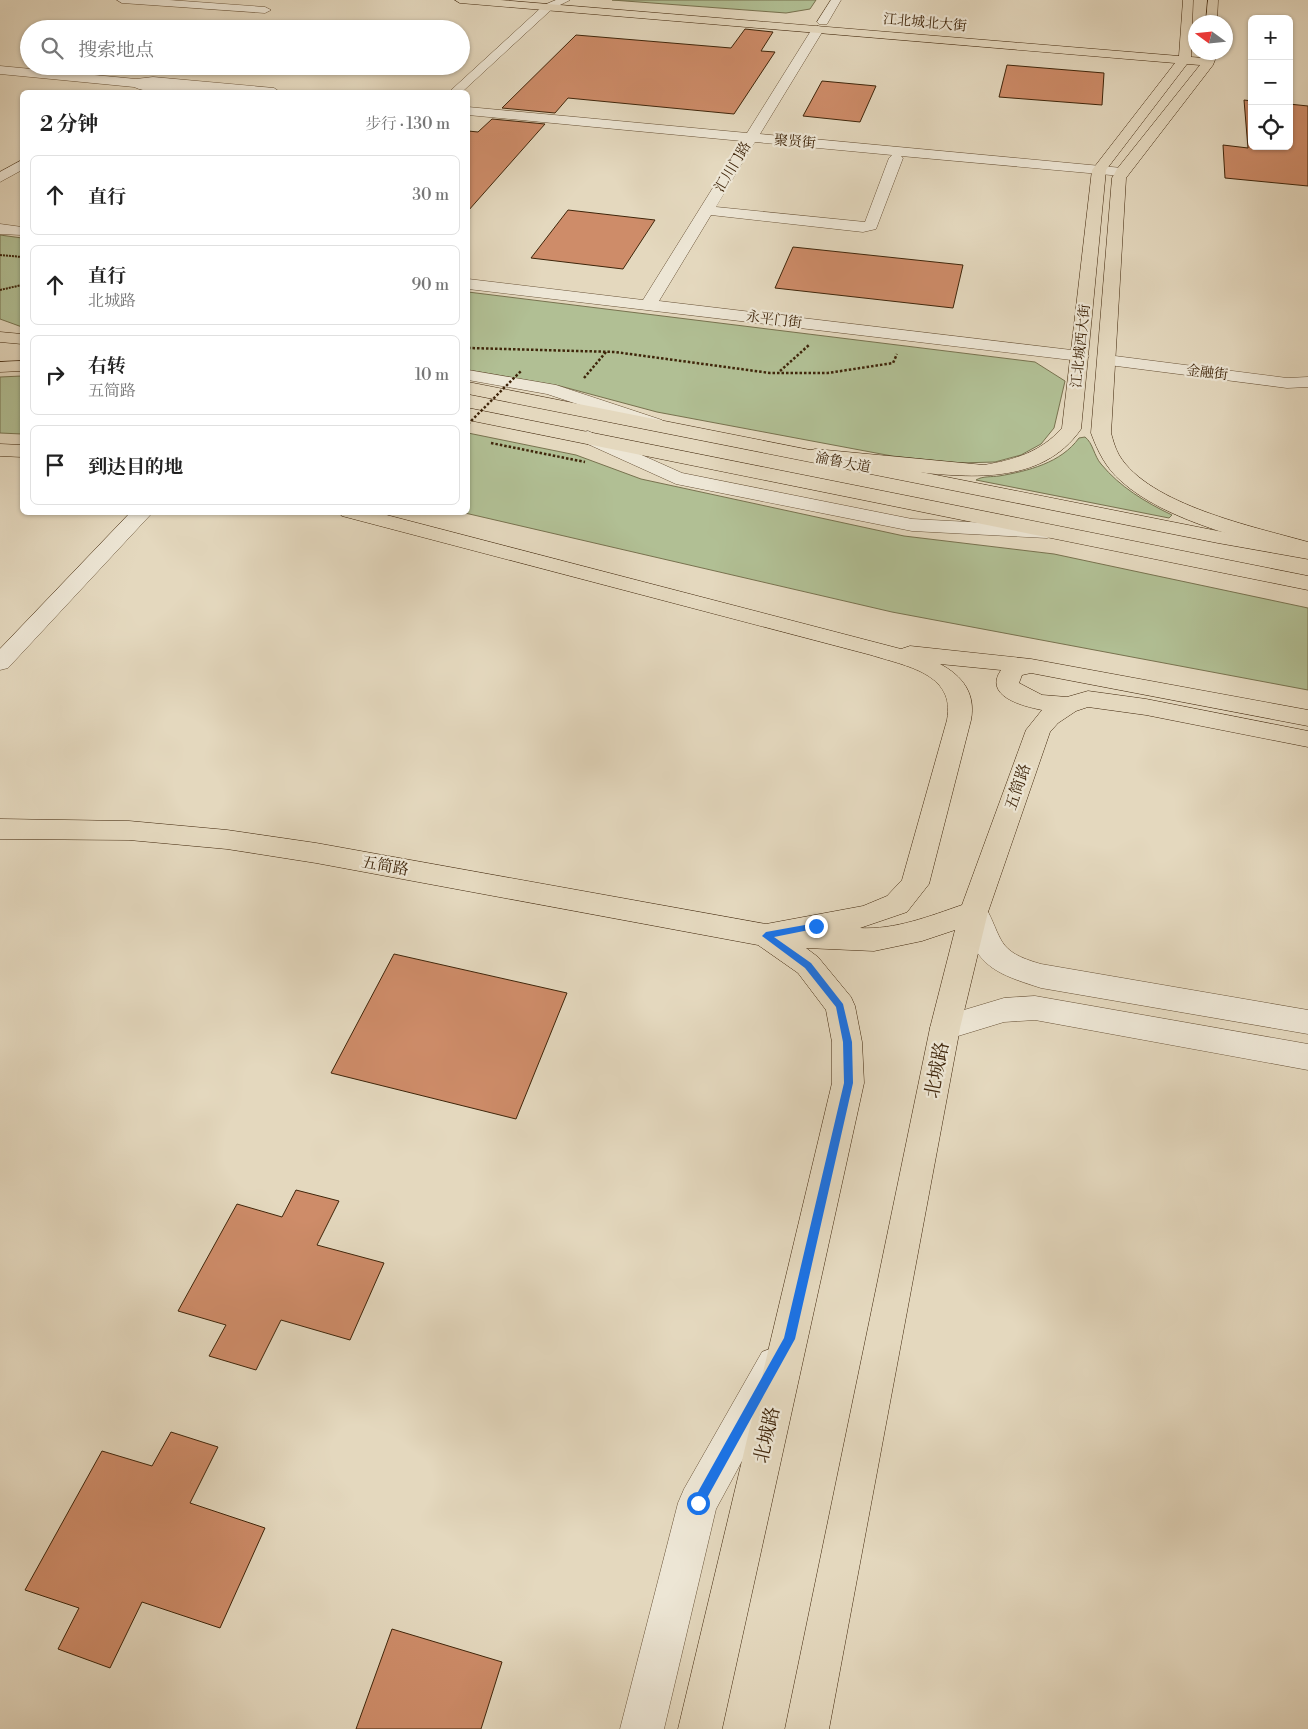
<!DOCTYPE html>
<html lang="zh">
<head>
<meta charset="utf-8">
<style>
	:root { --surface:#fff; --page:#f6f6f6; --text:#222; --muted:#767676; --line:#e0e0e0 }
	body { margin:0; font-family:"Libre Bodoni","Noto Serif SC",serif; background:var(--page); color:var(--text) }
	.controls { position:absolute; right:15px; top:15px; display:grid; overflow:hidden; border-radius:8px; box-shadow:0 1px 4px #0004 }
	.controls button { width:45px; height:45px; display:grid; place-items:center; padding:0; border:0; border-bottom:1px solid var(--line); background:var(--surface); color:var(--text); font:25px sans-serif }
	.compass { position:absolute; left:1188px; top:15px; width:45px; height:45px; border-radius:50%; background:var(--surface); box-shadow:0 1px 4px #0004; rotate:285deg }
	.stop { position:absolute; width:15px; height:15px; margin:-11px; border:4px solid #1a73e8; border-radius:50%; background:#fff }
	.stop.end { background:#1a73e8; border-color:#fff; box-shadow:0 1px 5px #0008 }
	.list { margin:0; padding:0; list-style:none }
	h2 { display:flex; justify-content:space-between; align-items:center; height:65px; margin:0; padding:0 20px; font-size:21px }
	h2 small { font-size:16px; font-weight:400; color:var(--muted) }
	.list li { display:grid; grid-template-columns:32px 1fr auto; gap:15px; align-items:center; box-sizing:border-box; height:80px; margin:0 10px 10px; padding:0 10px; border:1px solid var(--line); border-radius:8px }
	.list b { display:block; font-size:19px; white-space:nowrap }
	.list p { margin:0; font-size:16px; white-space:nowrap; color:var(--muted) }
	.list em { font-size:16px; font-style:normal; color:var(--muted) }
	.icon { flex:none; width:28px; height:28px; fill:none; stroke:currentColor; stroke-width:2; stroke-linecap:round; stroke-linejoin:round }
	.map { position:relative; flex:none; width:1308px; height:1729px; overflow:hidden }
	.search { position:absolute; background:var(--surface); box-shadow:0 1px 4px #0004; left:20px; top:20px; width:450px; height:55px; display:flex; align-items:center; gap:12px; box-sizing:border-box; padding:0 18px; border-radius:28px; color:var(--muted); font-size:19px }
	.panel { position:absolute; background:var(--surface); box-shadow:0 1px 4px #0004; left:20px; top:90px; width:450px; height:425px; border-radius:8px }
	.map>svg:first-child { display:block }
	.green { fill:#b1bf94; stroke:#78724f }
	.building { fill:#ce8c69; stroke:#3f250a }
	.lines { fill:none; stroke-linecap:round; stroke-linejoin:round }
	.minor-casing { stroke:#685237; stroke-width:1 }
	.major-casing { stroke:#3f250a; stroke-width:1 }
	.highway-casing { stroke:#3f250a; stroke-width:1 }
	.path-far1 { stroke:#3f250a; stroke-width:2; stroke-dasharray:2 1; stroke-linecap:butt }
	.path { stroke:#3f250a; stroke-width:2.5; stroke-dasharray:2.5 2; stroke-linecap:butt }
	.minor { fill:#ede6d5; fill-rule:evenodd }
	.major { fill:#e4d8be; fill-rule:evenodd }
	.highway { fill:#e4d8be; fill-rule:evenodd }
	.path-bridge { stroke:#3f250a; stroke-width:2.5; stroke-dasharray:2.5 2; stroke-linecap:butt }
	.route { fill:#1a73e8 }
	.labels { text-anchor:middle; dominant-baseline:central; stroke-width:4.5; stroke-linejoin:round; paint-order:stroke }
	.far-street-label { font-size:14px; fill:#3f250a; stroke:#ede6d5 }
	.street-label { font-size:16px; fill:#3f250a; stroke:#ede6d5 }
	.near-street-label { font-size:19px; fill:#3f250a; stroke:#ede6d5 }
</style>
</head>
<body>
<div class="map">
<svg width="1308" height="1729" viewBox="0 0 1308 1729">
	<rect width="100%" height="100%" fill="#e4d8be"/>
	<filter id="stains"><feTurbulence type="fractalNoise" baseFrequency=".004" numOctaves="4"/><feColorMatrix values="0 0 0 0 .2 0 0 0 0 .09 0 0 0 0 .02 0 0 0 .5 -.17"/></filter>
	<radialGradient id="worn" r=".72"><stop offset=".6" stop-color="#630" stop-opacity="0"/><stop offset="1" stop-color="#630" stop-opacity=".3"/></radialGradient>
	<path class="green" d="M612,0h204l-6,9 -24,4z
		M0,235l22,3v89l-22,-8z
		M468,292l567,70 30,19 -11,47 -13,16 -20,11 -26,7 -37,1 -66,-7 -235,-44 -97,-26 -92,-16z
		M22,376v58l-22,-1v-56z
		M468,433l108,22 65,24 263,57 150,18 254,54v82l-416,-78 -427,-99 3,-1z
		M1085,437c8,6 9,19 16,27 19,23 44,38 71,51l-3,3 -193,-38c6,-4 16,-3 23,-4 29,-5 62,-13 80,-38z"/>
	<path class="building" d="M745,29l28,3 -12,19 14,1 -41,62 -166,-16 -13,15 -53,-5 74,-73 155,13z
		M1007,65l97,8 -2,32 -103,-8z
		M822,81l54,5 -16,36 -57,-6z
		M1244,100l8,1v45h37v-42l19,2v80l-83,-8 -2,-33 25,3z
		M492,119l53,5 -77,87v-80l10,1z
		M568,210l87,10 -32,49 -92,-11z
		M793,247l170,18 -10,43 -178,-20z
		M394,954l173,39 -51,126 -185,-46z
		M296,1190l43,11 -22,44 67,18 -34,77 -69,-20 -25,50 -47,-14 17,-31 -48,-14 59,-107 45,13z
		M171,1432l47,15 -28,56 75,25 -45,100 -78,-26 -32,66 -52,-19 21,-41 -54,-18 77,-139 50,15z
		M392,1629l110,33 -21,67h-125z"/>
	<g class="lines">
		<defs>
			<path id="minor" d="M117,0h52l96,7 6,3 -6,3 -143,-10z
				M556,0h14l-18,9 -90,83h-13l95,-87z
				M831,0h10l-14,24h-8l-2,-2z
				M818,26l6,3 -64,105 362,34 5,1 2,3 -2,3 -5,1 -221,-20 2,2 -27,71 -13,3 -152,-17 -52,86 421,50 6,1 3,4 -3,4 -6,1 -612,-72v-10l175,21 99,-159 -274,-26v-8l279,26 65,-104zM755,142l137,13 -3,3 -24,64 -149,-15z
				M0,66l136,13 17,-2 121,11 6,4h-42l-25,-2 1,2c-25,0 -57,5 -80,-5l-134,-13z
				M22,160v10l-22,12v-10z
				M0,224l22,3v8l-22,-1z
				M1107,355l180,23 21,-1v10l-21,1 -186,-24 -3,-4 3,-4z
				M468,370l88,15 106,35 3,4 -3,4 -7,2 -108,-36 -79,-14z
				M588,431l94,42 230,46 135,7 7,2 4,4 -4,4 -7,2 -135,-7 -236,-47 -95,-43 -3,-4 3,-4z
				M131,512h22l-145,156 -8,2v-21z
				M974,901l10,3c20,36 11,47 57,60l267,46v24l-267,-46c-51,-16 -65,-23 -81,-76l4,-8z
				M1035,996l273,48v26l-273,-50 -31,2 -59,18 -11,-3 -4,-9 4,-9 70,-21z
				M775,1347l13,5 6,13 -78,144 -52,220h-44l58,-226 6,-14 78,-137z"/>
			<path id="major" d="M455,0h45l679,56 4,-56h10l-2,57 13,1 2,-6h12l-5,13 -87,113 -15,255c2,7 4,15 8,22 30,50 136,72 189,87v13c-58,-14 -143,-34 -187,-74 -15,-13 -23,-29 -30,-48l21,-255 5,-9 83,-104 -13,-1 -81,106 -25,259c-40,58 -115,48 -175,42 -30,-4 -61,-7 -91,-10l-7,-2 -3,-4 3,-4 7,-2 169,16c30,-5 57,-13 78,-37l30,-258 83,-107 -715,-60z
				M1208,0h10l-1,22h-11z
				M0,444l22,1v12l-22,-1z
				M339,512h36l526,137 9,-3 121,13 277,51v16l-277,-53 -9,2 -3,8 23,12 25,2 21,-6 58,8 162,32v16l-162,-32 -58,-8 -12,4 -18,12 -8,9 -62,180 -28,116 -131,701h-44l145,-701 25,-98 -33,11 -48,10 -68,-3 12,9 33,40 4,9 7,36 2,41 -142,646h-44l154,-646v-41l-6,-32 -28,-37 -40,-28 -442,-82 -89,-14 -98,-9 -129,-1v-20l129,2 98,9 89,13 450,81 97,-18 24,-10 15,-16 45,-160c9,-47 -42,-54 -76,-65l-529,-139zM940,664l61,6c-18,26 21,36 41,40l-16,20 -64,175c-32,11 -67,25 -102,23l47,-16 22,-28 42,-164c5,-26 -8,-44 -31,-56z"/>
			<path id="highway" d="M0,332l22,2v10l-22,-2z
				M22,361v10l-22,1v-10z
				M468,382l750,149 90,16v12l-90,-16 -750,-149z
				M468,408l840,168v14l-840,-170z"/>
		</defs>
		<use href="#minor" class="minor-casing"/>
		<use href="#major" class="major-casing"/>
		<use href="#highway" class="highway-casing"/>
		<path class="path-far1" d="M0,255l22,2
			M0,290l22,-5"/>
		<path class="path" d="M468,348l147,4 155,21h58l65,-10 4,-9
			M780,371l29,-26
			M584,378l22,-26
			M491,443l94,19"/>
		<use href="#minor" class="minor"/>
		<use href="#major" class="major"/>
		<use href="#highway" class="highway"/>
		<path class="path-bridge" d="M468,424l54,-54"/>
	</g>
	<path class="route" d="M816,923l4,3 -1,2 -45,9 37,26 32,41 9,38 1,41 -58,256 -93,168 -4,2 -4,-2 -2,-4 2,-4 90,-161 60,-255 -1,-41 -7,-35 -31,-39 -43,-32 4,-4z"/>
	<g class="labels">
		<g class="far-street-label">
			<text transform="translate(925 23) rotate(5)">江北城北大街</text>
			<text transform="translate(795 142) rotate(5)">聚贤街</text>
			<text transform="translate(733 167) rotate(-59)">汇川门路</text>
			<text transform="translate(774 320) rotate(7)">永平门街</text>
			<text transform="translate(1081 346) rotate(-84)">江北城西大街</text>
			<text transform="translate(1207 373) rotate(7)">金融街</text>
			<text transform="translate(843 463) rotate(11)">渝鲁大道</text>
		</g>
		<g class="street-label">
			<text transform="translate(1018 787) rotate(-71)">五简路</text>
			<text transform="translate(385 866) rotate(10)">五简路</text>
		</g>
		<g class="near-street-label">
			<text transform="translate(937 1070) rotate(-79)">北城路</text>
			<text transform="translate(767 1435) rotate(-77)">北城路</text>
		</g>
	</g>
	<rect width="100%" height="100%" filter="url(#stains)"/>
	<rect width="100%" height="100%" fill="url(#worn)"/>
</svg>
<div class="controls">
<button>+</button>
<button>−</button>
<button><svg class="icon" aria-label="locate" viewBox="0 0 24 24"><circle cx="12" cy="12" r="6"/><path d="M12 2v4M12 18v4M2 12h4M18 12h4"/></svg></button>
</div>
<svg class="compass" viewBox="-18 -18 36 36"><path d="M0-13l5 13h-10z" fill="#e53935"/><path d="M0 13l5-13h-10z" fill="#767676"/></svg>
<div class="stop" style="left:698px;top:1503px"></div>
<div class="stop end" style="left:816px;top:926px"></div>
<div class="search"><svg class="icon" aria-label="search" viewBox="0 0 24 24"><circle cx="10" cy="10" r="6"/><path d="M15 15l6 6"/></svg>搜索地点</div>
<section class="panel">
<h2>2 分钟<small>步行 · 130 m</small></h2>
<ul class="list">
<li><svg class="icon" aria-label="ahead" viewBox="0 0 24 24"><path d="M12 20V5M6 11l6-6 6 6"/></svg><div><b>直行</b></div><em>30 m</em></li>
<li><svg class="icon" aria-label="ahead" viewBox="0 0 24 24"><path d="M12 20V5M6 11l6-6 6 6"/></svg><div><b>直行</b><p>北城路</p></div><em>90 m</em></li>
<li><svg class="icon" aria-label="right" viewBox="0 0 24 24"><path d="M7 20v-9h11M14 6l5 5-5 5"/></svg><div><b>右转</b><p>五简路</p></div><em>10 m</em></li>
<li><svg class="icon" aria-label="arrive" viewBox="0 0 24 24"><path d="M6 21V4h12l-3 4 3 4H6"/></svg><div><b>到达目的地</b></div></li>
</ul>
</section>
</div>
</body>
</html>
